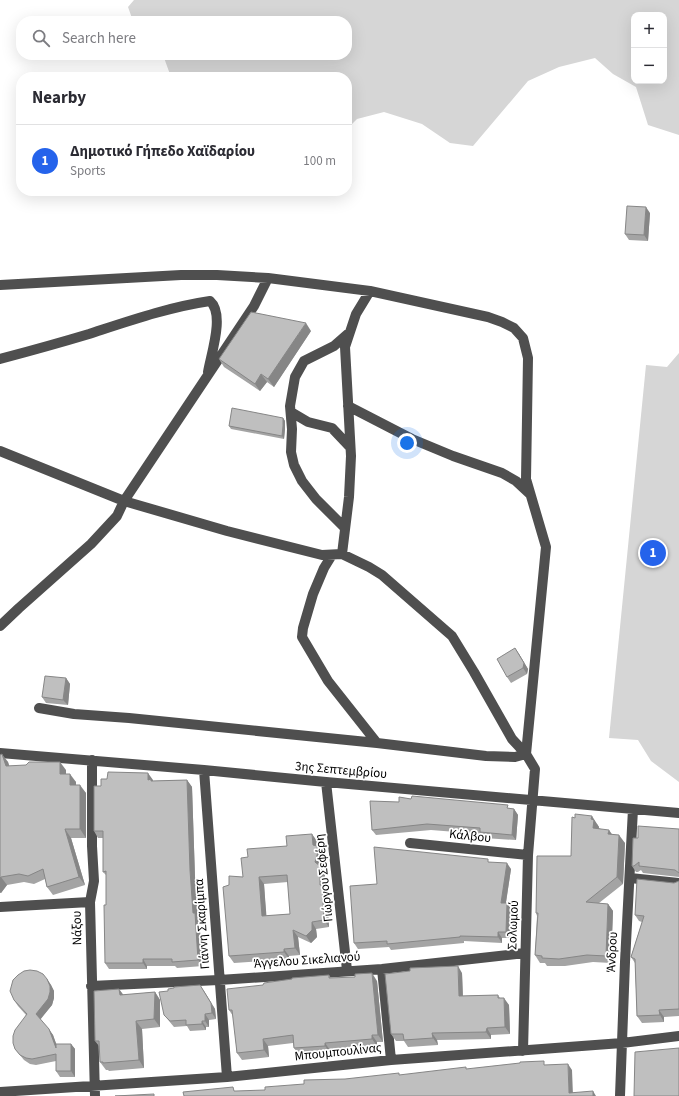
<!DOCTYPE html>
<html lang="en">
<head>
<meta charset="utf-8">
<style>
	:root { --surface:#fff; --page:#f7f7f7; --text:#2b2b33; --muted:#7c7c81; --line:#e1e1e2; --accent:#2563eb }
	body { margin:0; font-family:"Source Sans 3",sans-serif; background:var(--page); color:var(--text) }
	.controls { position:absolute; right:12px; top:12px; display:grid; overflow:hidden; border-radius:8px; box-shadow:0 4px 16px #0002 }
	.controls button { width:36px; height:36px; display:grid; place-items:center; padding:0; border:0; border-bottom:1px solid var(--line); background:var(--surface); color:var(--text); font:20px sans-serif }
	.you { position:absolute; left:407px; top:443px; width:14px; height:14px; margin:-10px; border:3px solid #fff; border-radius:50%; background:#1a73e8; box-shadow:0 0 0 6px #1a73e833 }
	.badge { display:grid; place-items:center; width:26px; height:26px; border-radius:50%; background:var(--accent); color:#fff; font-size:13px; font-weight:700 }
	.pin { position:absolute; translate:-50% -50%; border:2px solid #fff; box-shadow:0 1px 4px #0006 }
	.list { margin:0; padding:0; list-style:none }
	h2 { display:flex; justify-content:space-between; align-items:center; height:52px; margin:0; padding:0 16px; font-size:17px }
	h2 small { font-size:13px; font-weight:400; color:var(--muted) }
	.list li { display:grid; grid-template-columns:26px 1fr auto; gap:12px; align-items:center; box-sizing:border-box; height:72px; padding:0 16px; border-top:1px solid var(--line) }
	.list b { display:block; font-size:15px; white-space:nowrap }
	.list p { margin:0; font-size:13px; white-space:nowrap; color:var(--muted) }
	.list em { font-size:13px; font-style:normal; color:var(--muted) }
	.icon { flex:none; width:22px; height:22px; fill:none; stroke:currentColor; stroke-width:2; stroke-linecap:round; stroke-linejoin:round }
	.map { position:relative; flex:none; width:679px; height:1096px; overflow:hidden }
	.search { position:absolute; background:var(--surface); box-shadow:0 4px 16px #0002; left:16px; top:16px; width:336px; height:44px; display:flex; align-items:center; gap:10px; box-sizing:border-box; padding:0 14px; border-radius:16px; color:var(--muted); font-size:15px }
	.panel { position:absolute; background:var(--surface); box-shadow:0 4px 16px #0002; left:16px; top:72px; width:336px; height:124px; border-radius:16px }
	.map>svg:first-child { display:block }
	.green { fill:#d6d6d6; fill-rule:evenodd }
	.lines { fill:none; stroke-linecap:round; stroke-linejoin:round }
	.minor { stroke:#4f4f4f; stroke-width:10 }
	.wall { fill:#a4a4a4; fill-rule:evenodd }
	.shaded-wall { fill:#868686 }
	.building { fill:#bfbfbf; stroke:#868686; fill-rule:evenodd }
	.labels { text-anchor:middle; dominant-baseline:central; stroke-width:3.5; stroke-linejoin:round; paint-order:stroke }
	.street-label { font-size:13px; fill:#000; stroke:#fff }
</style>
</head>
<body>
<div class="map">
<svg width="679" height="1096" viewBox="0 0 679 1096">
	<rect width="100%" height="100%" fill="#fff"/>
	<path class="green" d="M134,0h545v135l-31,-10 -12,-38 -23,-13 -18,-16 -36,9 -31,14 -55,65 -23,-3 -28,-19 -38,-12 -27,7 -10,10v-52h-176l-8,-22h184v-34h-214l-5,-14zM634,15h30v66h-30z
		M679,353v429l-28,-21 -13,-21 -29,-2 37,-373 21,2z"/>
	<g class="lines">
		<path class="minor" d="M0,285l181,-10h36l51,3 102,13 118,26 14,5 12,6 9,10 5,20 -2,121 20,68 -20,207 9,15 -7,86 -5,196
			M0,359c30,-8 59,-16 89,-25 40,-13 80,-27 121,-33 15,13 1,53 -2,71
			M348,406l64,33 41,17 49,17 14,8 14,13
			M291,412l17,10 24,6 18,19
			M0,451l124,50 103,30 95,24 20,-1 27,13 13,8 70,61 22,36 38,67 14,15 -11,3 -29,-1 -109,-13 -248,-25 -55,-4 -35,-6
			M345,528l-29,-29 -14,-18 -8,-16 -3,-13 1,-23 -2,-23 5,-29 9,-16 30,-15 16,-14
			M342,554l7,-57 2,-41 -6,-109 11,-33 14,-23
			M332,555l-8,13 -11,26 -10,34 -1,9 26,44 49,62
			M0,626l19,-18 72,-64 26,-28 7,-15 130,-195 14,-28
			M0,753l204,17 122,12 353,31
			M92,760v86l2,35 -4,21 5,194
			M204,770l23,307
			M326,782l21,188
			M410,843l118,12
			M630,878l49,5
			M0,907l90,-5
			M382,969l9,91
			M91,986l128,-6 163,-11 143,-16
			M0,1092l227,-15 164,-17 231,-17 57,-7
			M620,1096l5,-134 8,-153"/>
	</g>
	<path class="wall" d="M650,213l-2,28 -19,-1 -4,-6z
		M311,331l-37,56 -7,-5 -7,9 -36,-24 -5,-8z
		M283,418l2,3v8l-1,10 -53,-10 -2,-3z
		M519,654l9,15 -1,5 -16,9 -4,-6z
		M66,678l4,6 -2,21 -22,-2 -4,-6z
		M0,755l8,7 1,4 57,4v4l10,8v3l10,8v45h-15l14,47 -32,10 -6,-8 -2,-8 -11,5 -10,-2 -17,3 -6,8h-1z
		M153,780v1l34,-1 5,7 3,90 3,40 1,3 4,46 -26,2 -2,-2h-28v3h-38l-4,-6 1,-58v-30l-3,-3v-34h-5l-4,-7z
		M510,808l4,1 4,6 -2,25 -32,-2 -3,-4 -50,-4 -55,5 -4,-5z
		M575,818l22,6 2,3v1l13,7 13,8 -2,41 -24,19 9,1 5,7 -2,52 -18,-1 -28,4h-18l-2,-3h-5l-5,-8 2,-39 -1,-3 35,-57z
		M679,829v48l-36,-4 -2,-3 -3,2h-2l-4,-6 6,-28z
		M317,841v5l5,7 1,6 -3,8 5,6v17l2,2 2,35 -13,2 1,8 -6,6 -13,-6 2,18 -11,1v3l-55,4 -5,-7v-71l14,-8 5,-20 39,-11zM288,882l2,32 -24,2 -2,-32z
		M490,862l21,7 -5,34 5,6 -1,29h-8v5l-38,-2v2l-73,7 -2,-3 -31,2 -4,-6 23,-59z
		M679,881v135l-15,1v5l-22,1 -5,-7 -2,-53 -4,-6 11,-35 -3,-1 -4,-6 39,-32z
		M462,973l1,23 35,-1 2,3 9,7 1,29 -19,1v4l-54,1 1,5 -30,2 -4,-6h-8l-5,-7z
		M329,975l2,3 46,3 6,61h-6v4l-47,4v3l-31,2 -5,-7 -1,-5 -25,3 1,11 -27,3 -5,-7 -4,-37 -4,-6 34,-25z
		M47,979l4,6 3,6v7l-2,7 -12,14 13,16 3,9h15l4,5v28h-15l-4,-6v-10l-20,4 -6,-1 -6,-4 -9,-11 11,-34 -8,-9 -4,-6z
		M119,989l4,6 32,-3 5,8v27l-18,2 2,39 -35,3 -1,-1h-2l-6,-8 -1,-16 -4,-5z
		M204,991l11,18 1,10 -7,1v7h-3v3l-16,1 -3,-5 -13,1 -10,-12z"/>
	<path class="shaded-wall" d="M646,207l4,6 -2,28 -4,-6z
		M306,323l5,8 -37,56 -6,-8z
		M261,374l6,8 -7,9 -5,-7z
		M283,418l2,3v8l-1,10 -2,-3z
		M515,648l4,6 9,15 -1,5 -4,-6z
		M66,678l4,6 -2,21 -5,-5z
		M2,754l6,8 4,12 -6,-8z
		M60,762l6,8v12l-6,-8z
		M148,773l5,7v2l-5,-2z
		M70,774l6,8v12l-6,-9z
		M187,780l5,7 3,90 3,40 1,3 4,46 -5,-6 -5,-47 -3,-43z
		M80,785l6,8v45l-6,-9z
		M514,809l4,6 -2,25 -4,-5z
		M592,816l7,11 -1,8 -5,-7 -2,-9z
		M65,829l6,9 14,47 -6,-8z
		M609,830l5,7 -6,-3z
		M312,834l5,7 1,11 -5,-7z
		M619,835l6,8 -2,41 -6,-7z
		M317,846l5,7 1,6 -3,8 5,6v17l2,2 2,35 -5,-7 -4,-35 -5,-23z
		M507,863l4,6 -6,39 -4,-5z
		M1,877l6,8 -6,8 -1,-1v-14z
		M259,877l5,7 3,39 -5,-7z
		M507,903l4,6 -1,29 -4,-6z
		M608,904l5,7 -2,52 -5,-7z
		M312,922l4,7 1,8 -6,6 -5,-7z
		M293,930l5,7 2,18 -5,-7z
		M498,932l4,6v5l-4,-6z
		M284,949l5,7v3l-5,-7z
		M143,959l4,7v3l-4,-6z
		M458,966l4,7 1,30 -4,-7z
		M372,973l5,8 6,61 -5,-7z
		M47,979l4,6 3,6v7l-2,7 -12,15 -4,-6z
		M200,985l15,24 1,10 -4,-6z
		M119,989l6,8 -5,-2z
		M155,992l5,8v27l-6,-8z
		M504,998l5,7 1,29 -5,-7z
		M659,1010l5,7v5l-4,-7z
		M205,1014l4,6v7l-4,-6z
		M136,1021l6,8 2,39 -5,-8z
		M202,1021l4,6v3l-4,-6z
		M487,1028l4,7v4l-5,-7z
		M49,1029l4,6 7,19 -4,-6z
		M432,1033l5,7 1,5 -5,-7z
		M372,1035l5,7v4l-5,-7z
		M263,1039l5,7 1,11 -5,-7z
		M325,1043l5,7v3l-5,-7z
		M71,1044l4,5v28l-4,-6z
		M568,1064l4,6 1,26 -4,-3z
		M593,1091l3,5h-3z"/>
	<path class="building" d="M627,206l19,1 -2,28 -19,-1z
		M251,312l55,11 -38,56 -7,-5 -6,10 -36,-25z
		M232,408l51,10v8l-1,10 -53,-10z
		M515,648l9,15 -1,5 -16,9 -10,-18z
		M45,676l21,2 -3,22 -21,-3z
		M2,754l4,12 20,-1 3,-3h31v12h10v11h10v44h-15l14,48 -32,10 -4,-18 -15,7 -9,-2 -18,3 -1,1v-123z
		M108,772l40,1v7l3,-1v2l36,-1 3,90 3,43h2l3,47 -26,2v-3h-29v4h-38l-1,-58h2v-34l-3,1v-41h-9v-45h7v-7h6z
		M412,796l96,9 -1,3 7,1 -2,26 -32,-3v-4l-53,-4 -55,6 -2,-29 29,1v-5l12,2z
		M575,814l17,2 -1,3 3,1 -1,8 16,2 -1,4 11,1 -2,42 -31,25 22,2 -2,52 -19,-1 -28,4 -17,-1v-2l-7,-1 3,-42h-2l1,-57h34l1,-39 3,1z
		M638,826l41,3v44l-4,-3 -36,-4v-4l-5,4h-2l1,-28h5z
		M312,834l1,11 4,1 1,6 -3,10 5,4v19h2l2,35 -12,2v8l-6,6 -13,-6 2,18 -11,1v3l-55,4 -6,-69 6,-2v-9l14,1 -2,-19 7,-1 -1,-8 40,-3 -1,-10zM287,875l3,39 -28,2 -3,-39z
		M374,847l114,12v3l19,1 -6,40h6l-1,29h-8v5l-38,-1v1l-73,7v-3l-33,2 -4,-57 27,-2z
		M637,879l37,4 5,-2v128l-20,1 1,5 -23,1 -2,-57 -4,-2 13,-41 -9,-1z
		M458,966l1,30 39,-1v3h6l1,29 -18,1 -1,4 -54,1 1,5 -29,2 -1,-6h-12l-6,-60 25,-3v-3z
		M30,970l7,1 6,3 4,5 3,7v6l-2,7 -12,15 13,15 7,19v-4h15v27h-15v-17l-24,5 -6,-1 -6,-3 -5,-6 -2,-6v-7l2,-6 12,-16 -13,-14 -4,-9 3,-11 5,-5 6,-4z
		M372,973l6,62h-6v4l-47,4v3l-31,2 -1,-13 -30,4 1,11 -27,3 -5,-43h-3l-2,-21 36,-4 1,-2 28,-4v-1l37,-3v3l26,-1v-3z
		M200,985l11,18 1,10 -7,1v7h-3v3l-16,1v-5l-16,1 -6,-6 -5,-23 9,-1v-2l6,-1v-1z
		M119,989l1,6 35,-3 -1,27 -18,2 3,39 -36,3v-1h-3l-1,-21h-4l-1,-50z
		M679,1048v48h-45l1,-44z
		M544,1061v4l24,-1 1,29 24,-2v5h-409l-1,-4 50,-5 1,4h2l29,-1v-3l39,-3v-4l41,-1 54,-6v2l67,-8v2l54,-6v-1z
		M154,1094v2h-39z"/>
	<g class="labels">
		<g class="street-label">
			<text transform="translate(341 770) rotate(5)">3ης Σεπτεμβρίου</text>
			<text transform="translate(470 836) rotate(6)">Κάλβου</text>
			<text transform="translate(324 878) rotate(-96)">Γιώργου Σεφέρη</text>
			<text transform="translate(202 924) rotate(-94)">Γιάννη Σκαρίμπα</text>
			<text transform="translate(513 925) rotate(-88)">Σολωμού</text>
			<text transform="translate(77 928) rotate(-91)">Νάξου</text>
			<text transform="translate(612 952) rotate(-87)">Άνδρου</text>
			<text transform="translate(307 960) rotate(-4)">Άγγελου Σικελιανού</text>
			<text transform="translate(338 1052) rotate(-6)">Μπουμπουλίνας</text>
		</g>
	</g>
</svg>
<div class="controls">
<button>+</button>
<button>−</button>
</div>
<div class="you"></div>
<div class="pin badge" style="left:653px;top:553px">1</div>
<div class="search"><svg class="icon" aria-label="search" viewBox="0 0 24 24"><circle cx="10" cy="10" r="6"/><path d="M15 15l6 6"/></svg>Search here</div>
<section class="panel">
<h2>Nearby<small></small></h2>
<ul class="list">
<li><span class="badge">1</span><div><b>Δημοτικό Γήπεδο Χαϊδαρίου</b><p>Sports</p></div><em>100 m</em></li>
</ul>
</section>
</div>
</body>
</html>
